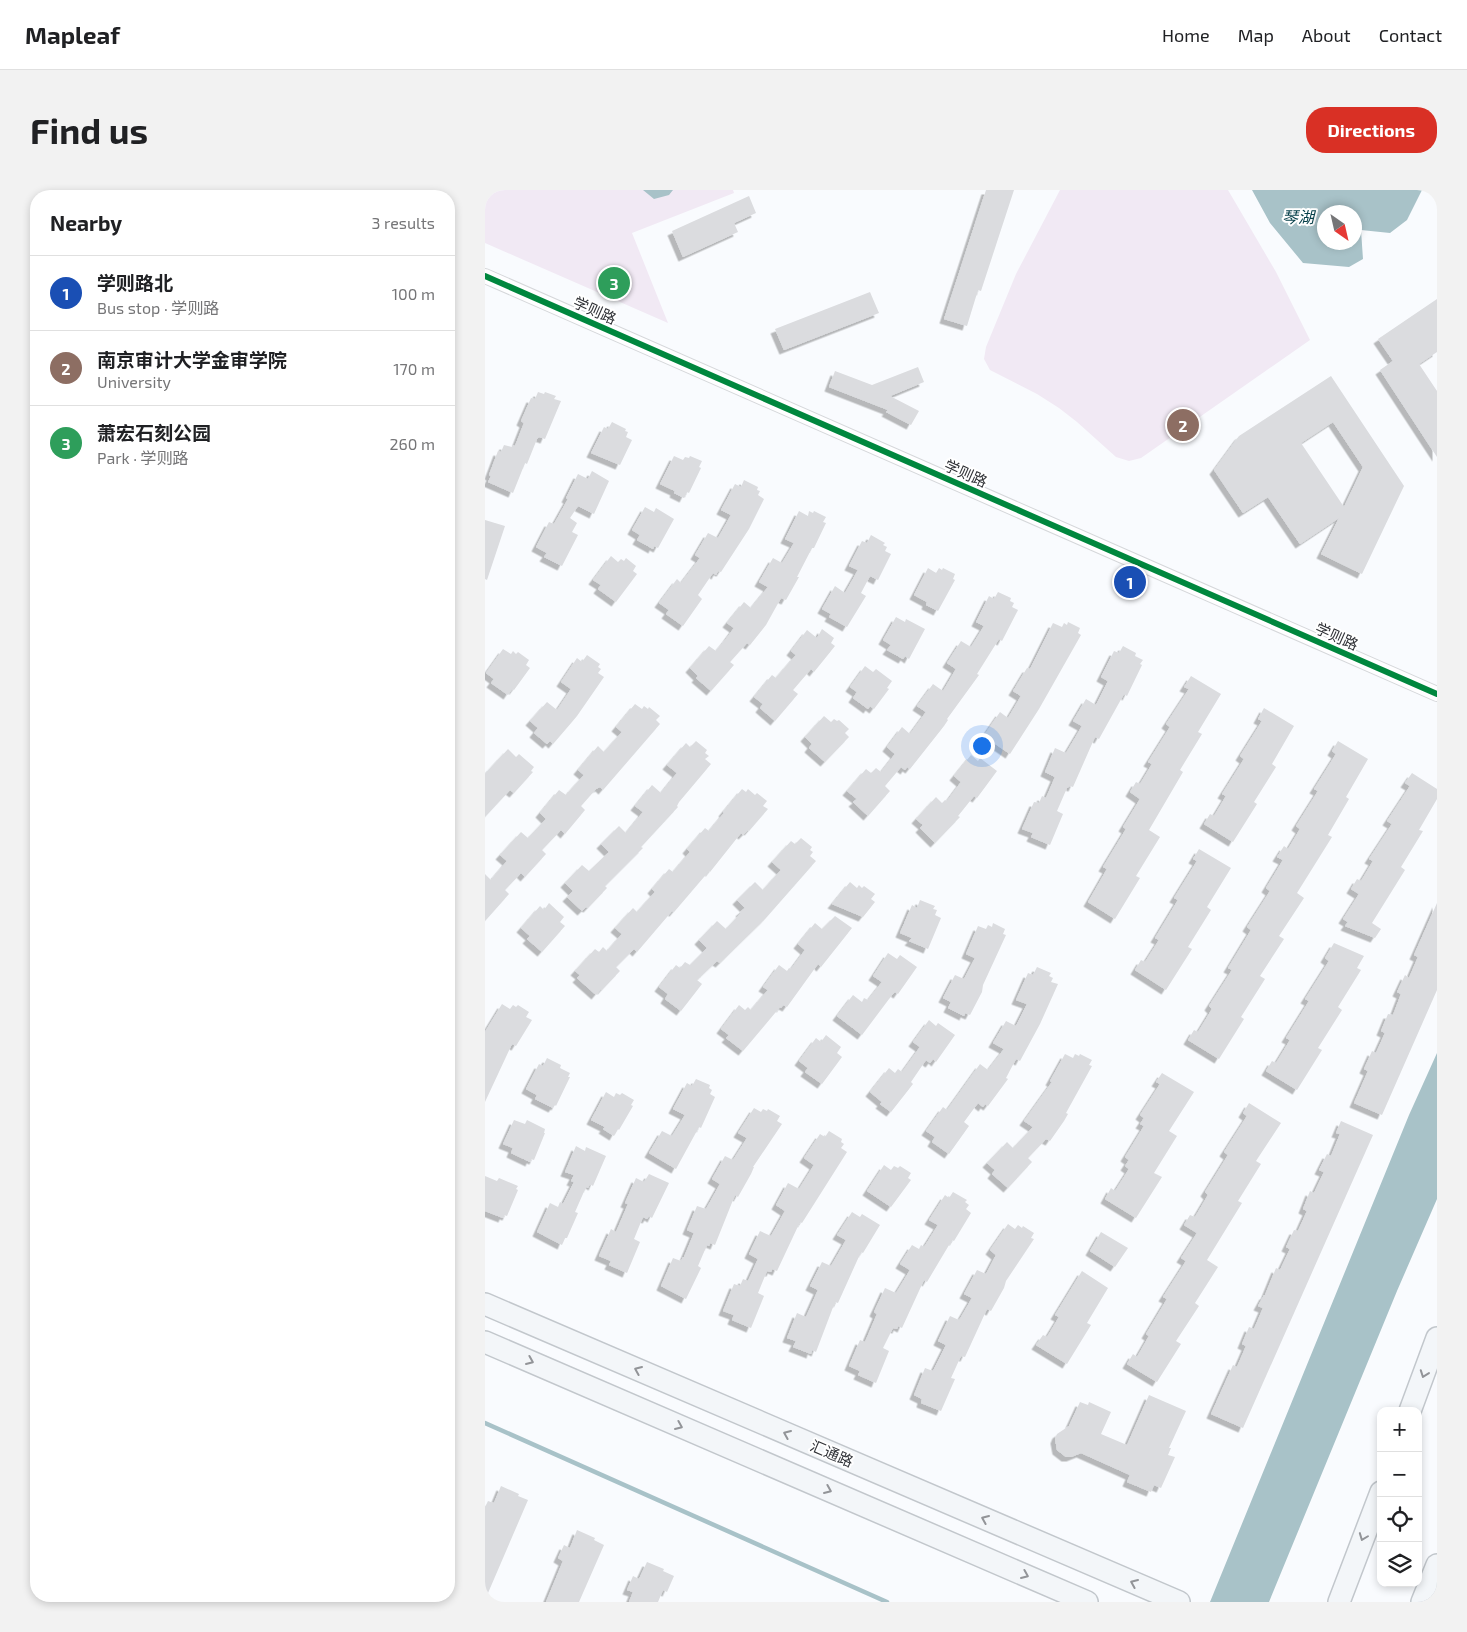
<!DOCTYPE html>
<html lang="en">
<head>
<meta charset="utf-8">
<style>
	:root { --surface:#fff; --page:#f2f2f2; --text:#202124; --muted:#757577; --line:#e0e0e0; --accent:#d93025 }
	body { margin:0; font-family:"Exo 2","Noto Sans SC",sans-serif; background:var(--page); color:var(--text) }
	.controls { position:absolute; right:15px; bottom:15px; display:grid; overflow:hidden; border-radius:10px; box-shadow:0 2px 8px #0003 }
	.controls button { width:45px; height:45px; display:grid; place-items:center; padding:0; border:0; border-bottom:1px solid var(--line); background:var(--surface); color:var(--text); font:25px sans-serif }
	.compass { position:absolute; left:832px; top:15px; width:45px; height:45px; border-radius:50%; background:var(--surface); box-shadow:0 2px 8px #0003; rotate:146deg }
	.you { position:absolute; left:496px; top:555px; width:18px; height:18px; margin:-12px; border:4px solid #fff; border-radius:50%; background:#1a73e8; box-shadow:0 0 0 8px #1a73e833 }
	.badge { display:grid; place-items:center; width:32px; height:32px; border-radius:50%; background:var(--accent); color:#fff; font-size:16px; font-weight:700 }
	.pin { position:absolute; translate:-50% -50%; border:2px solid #fff; box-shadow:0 1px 5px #0006 }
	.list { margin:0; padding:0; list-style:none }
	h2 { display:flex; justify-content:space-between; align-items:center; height:65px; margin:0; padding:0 20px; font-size:21px }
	h2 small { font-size:16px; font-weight:400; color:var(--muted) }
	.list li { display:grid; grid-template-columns:32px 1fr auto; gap:15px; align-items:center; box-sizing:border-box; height:75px; padding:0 20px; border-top:1px solid var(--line) }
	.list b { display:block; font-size:19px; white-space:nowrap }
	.list p { margin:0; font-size:16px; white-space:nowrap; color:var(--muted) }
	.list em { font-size:16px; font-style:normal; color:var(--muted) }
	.icon { flex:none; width:28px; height:28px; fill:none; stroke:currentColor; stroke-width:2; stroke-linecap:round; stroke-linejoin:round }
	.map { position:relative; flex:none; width:952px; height:1412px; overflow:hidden; border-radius:20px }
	header { display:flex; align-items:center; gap:30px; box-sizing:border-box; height:70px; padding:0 25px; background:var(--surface); border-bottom:1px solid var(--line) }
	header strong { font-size:24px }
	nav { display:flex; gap:28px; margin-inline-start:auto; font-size:18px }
	.intro { display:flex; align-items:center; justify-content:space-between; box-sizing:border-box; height:120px; padding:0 30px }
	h1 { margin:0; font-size:35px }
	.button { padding:12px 22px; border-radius:20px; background:var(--accent); color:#fff; font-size:18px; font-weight:700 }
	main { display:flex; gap:30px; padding:0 30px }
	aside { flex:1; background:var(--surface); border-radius:20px; box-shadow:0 2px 8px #0003 }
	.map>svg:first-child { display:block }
	.green { fill:#f1e9f4 }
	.water { fill:#a8c2c8; fill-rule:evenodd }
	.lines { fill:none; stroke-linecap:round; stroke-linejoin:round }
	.stream { stroke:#a8c2c8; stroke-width:4.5 }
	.building { fill:#dbdcdf; fill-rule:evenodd; filter:url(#shadow) }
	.street-casing { stroke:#d5d7da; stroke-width:16 }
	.primary-casing { stroke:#c2c7cc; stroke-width:24 }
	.street { stroke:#fefeff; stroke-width:14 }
	.primary { stroke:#f3f6f9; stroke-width:21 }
	.cycleway-casing { stroke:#fff; stroke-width:9 }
	.cycleway { stroke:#00873e; stroke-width:6 }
	.oneway { stroke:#929498 }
	.labels { text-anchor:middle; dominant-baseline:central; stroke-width:4; stroke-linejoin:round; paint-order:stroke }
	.street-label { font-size:15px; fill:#303237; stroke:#fff }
	.water-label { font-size:16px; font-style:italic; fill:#06404a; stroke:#fff }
</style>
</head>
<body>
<header>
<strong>Mapleaf</strong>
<nav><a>Home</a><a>Map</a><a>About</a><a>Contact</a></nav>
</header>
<div class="intro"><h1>Find us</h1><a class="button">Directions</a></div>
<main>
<aside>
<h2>Nearby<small>3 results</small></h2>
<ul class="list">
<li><span class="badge" style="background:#1a4fb4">1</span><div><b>学则路北</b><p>Bus stop · 学则路</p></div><em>100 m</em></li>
<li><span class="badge" style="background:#8d6e63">2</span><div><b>南京审计大学金审学院</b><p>University</p></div><em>170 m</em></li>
<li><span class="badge" style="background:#2e9e5b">3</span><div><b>萧宏石刻公园</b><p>Park · 学则路</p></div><em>260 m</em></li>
</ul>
</aside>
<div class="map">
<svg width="952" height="1412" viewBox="0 0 952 1412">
	<defs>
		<filter id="shadow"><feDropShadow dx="-4.5" dy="4.5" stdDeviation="0" flood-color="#0004"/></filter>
	</defs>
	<rect width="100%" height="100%" fill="#f9fbfe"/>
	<path class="green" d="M0,0h248l1,3 -102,40 36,90 -183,-80z
		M575,0h168l48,82 34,68 -169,118 -12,3 -13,-4 -39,-35 -18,-14 -22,-14 -47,-24 -6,-11 2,-12 30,-73z"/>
	<path class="water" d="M158,0h30l-4,5 -15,4z
		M767,0h170l-15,30 -17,13 -29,-3 2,29 -14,8 -46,-4 -33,-40zM869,22v30h-30v-30z
		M952,863v146l-40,92 -128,311h-59l199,-487z"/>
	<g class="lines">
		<path class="stream" d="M0,1233l402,179"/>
	</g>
	<path class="building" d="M501,0h28l-33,101 -3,-1 -11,36 -23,-7z
		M264,6l7,17 -22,10 4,9 -55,25 -11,-26z
		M385,102l9,21 -95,37 -9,-21z
		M952,109v53l-18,12 18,27v66l-57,-87 13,-9 -15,-22z
		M433,177l6,15 -34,14 29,15 -8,14 -25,-13 2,-2 -59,-23 6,-16 37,14z
		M846,186l73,110 -42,88 -41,-20 18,-36 -39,26 -32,-47 -25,16 -29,-43 25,-34zM848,232l30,45 -19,40 -43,-64z
		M53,202l6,2 1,-2 11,4 -2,3 7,2 -16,38 -6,-2 -2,2 -10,25 -2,-1 -12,30 -25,-11 3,-6 -2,-1 9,-24 3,1 3,-7 8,2v-2l3,1 9,-23 -3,-2 10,-23 4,1z
		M127,232l14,7 -1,2 3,1 -2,5 6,3 -12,25 -29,-12 13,-26 4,2z
		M189,266l9,4 2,-3 4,1 1,-2 12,5 -3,6 2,1 -12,25 -2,-1 -3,6 -10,-5 1,-2 -15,-7z
		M107,281l17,10 -15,33 -16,-8 -8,12 7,5 -5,9 6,3 -16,31 -18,-9 3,-4 -11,-6 13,-25 5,2 14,-25 -2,-1 12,-24 10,5z
		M259,290l14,7 -1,3 3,1 -2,4 6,4 -15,30 -28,43 -3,-1 -2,4 -3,-2 -15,22 4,4 -19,27 -17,-12 3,-4 -10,-7 18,-24 4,4 19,-25 -5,-3 13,-22 10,5 13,-23 -10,-5 14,-26 6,3z
		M160,317l9,5 2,-4 18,11 -16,29 -4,-2 -1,3 -16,-9 3,-5 -8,-5z
		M314,321l9,5 1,-5 4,2 1,-2 12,6 -3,5 3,1 -12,25h-2l-15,29h2l-13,23 -5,-2 -15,27 -16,20 -3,-2 -17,19 4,3 -23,26 -15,-13 2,-2 -8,-8 19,-22 7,5 10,-12 8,-11 -7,-5 17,-21 7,6 17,-21 -9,-5 14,-24 9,5 12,-20 -9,-4z
		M0,330l20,6 -18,54 -2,-1z
		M386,345l14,8 -2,2 4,2 -2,4 6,3 -13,26 -8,-4 -9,17 5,3 -19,31 -18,-10 2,-3 -9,-5 13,-23 10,7 13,-23 -9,-4 13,-25 5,2z
		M126,366l7,6 3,-3 3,2 2,-3 10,8 -3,5 4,3 -21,28 -18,-13 3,-4 -8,-5z
		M443,378l8,5 3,-5 3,2 1,-2 12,6 -2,5 2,1 -17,31 -12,-6 1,-3 -13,-7z
		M513,402l13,6 -1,3 4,2 -2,4 6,3 -16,31 -3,-2 -22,35 2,1 -32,44 1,1 -4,6 -34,43 -3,-2 -2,3 -4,-3 -16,19 5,5 -22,25 -15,-14 4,-3 -10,-8 19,-22 5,4 5,-5 5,4 14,-18 -8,-7 15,-20 8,7 16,-22 -9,-6 16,-22 10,7 13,-22 -9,-6 14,-22 10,6 13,-21 -8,-4 13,-26 5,3z
		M411,427l9,5 1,-3 19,10 -16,30 -4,-3 -2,3 -16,-9 4,-5 -8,-5z
		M583,432l12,6 -2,5 3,2 -42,74 -29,45 -19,-13 1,-2 -7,-5 15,-22 8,6 13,-22 -8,-5 14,-23 3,1 23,-46 9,4 2,-4 3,2z
		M337,439l12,9 -3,5 4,3 -21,26 -3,-3 -18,21 5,4 -23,27 -15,-13 3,-4 -9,-7 18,-22 4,3 20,-23 -5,-4 16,-21 10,8z
		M638,456l13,7 -1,3 8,4 -3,4 2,1 -15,31 -3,-2 -25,45 -4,-2 -22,50 -3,-1 -3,2 -10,23 6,3 -13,31 -19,-8 2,-4 -11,-4 12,-27 5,1 3,-7 4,2 9,-21 -10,-5 10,-24 11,5 16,-27 -9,-5 13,-22 10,6 12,-24 -7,-4 13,-26 5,2z
		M18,459l8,5 2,-3 3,3 2,-2 11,8 -3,5 4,3 -16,22 -2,-1 -4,6 -17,-12 3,-4 -8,-6z
		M102,465l13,9 -2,3 3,2 -3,4 6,4 -27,39 -24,28 -3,-3 -3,3 -13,-11 4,-5 -8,-7 17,-19 10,8 14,-21 -10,-7 16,-24 5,4z
		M380,476l8,6 3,-3 16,12 -5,7 2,1 -15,20 -4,-3 -2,3 -15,-11 4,-6 -7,-5z
		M706,486l30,18 -23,38 4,2 -22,36 3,2 -34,58 11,7 -24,39 4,2 -25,41 -27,-17 19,-33 -4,-2 23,-38 -3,-2 17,-28 -10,-7 6,-10 4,2 12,-20 -4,-2 22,-35 -4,-3 23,-35 -5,-2z
		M150,514l7,5 2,-3 4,3 1,-2 11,9 -4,4 4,4 -57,66 -3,-3 -4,2 -15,17 4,4 -20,24 -4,-4 -19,20 4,4 -21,23 -4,-4 -16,17 4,4 -24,27v-47l6,6 16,-19 -7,-6 21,-23 7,6 18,-19 -6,-6 19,-23 7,5 18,-20 -6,-5 20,-24 6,6 18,-20 -6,-5z
		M779,518l30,18 -22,38 4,3 -22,35 3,2 -24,38 -29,-18 6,-10 4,2 12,-20 -4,-2 22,-35 -4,-3 22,-35 -4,-2z
		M339,526l7,6 3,-3 3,2 2,-1 10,9 -4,4 4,4 -24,25 -16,-14 3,-4 -7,-7z
		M211,551l11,9 -2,3 4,3 -4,3 6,5 -32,38 -2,4 1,1 -37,40 2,1 -38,38 2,2 -19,20 -2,-1 -4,4 -15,-14 6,-6 -8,-8 17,-18 7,6 20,-19 -8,-8 18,-18 7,7 17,-21 -8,-6 17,-21 9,8 16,-20 -10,-8 19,-22 4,4z
		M853,551l30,18 -22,38 3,2 -21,36 4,2 -35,56 7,5 -25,38 5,3 -24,37 5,3 -24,38 3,2 -25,40 -31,-19 6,-10 4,2 14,-23 -3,-3 23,-36 -4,-2 23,-38 -4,-3 23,-36 -4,-3 17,-28 -6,-3 7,-11 4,3 12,-20 -4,-3 22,-35 -4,-2 22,-35 -4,-3z
		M23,559l8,8 3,-3 15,13 -3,4 2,1 -19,21 -4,-3 -25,27v-43z
		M486,565l7,6 2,-3 17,13 -20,27 -3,-2 -16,20 2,1 -25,26 -15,-15 3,-3 -7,-6 20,-22 6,6 3,-3 2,1 14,-19 -7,-6z
		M927,583l25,16v10l-18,31 4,1 -22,36 4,3 -33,53 9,6 -6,9 -30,-12 3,-4 -5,-3 16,-25 -8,-5 6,-10 4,2 12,-20 -4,-2 23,-35 -5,-3 23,-35 -5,-3z
		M257,599l4,3 2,-3 7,6 2,-2 10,8 -4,5 5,3 -19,22 -1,-1 -5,5 -2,-2 -31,39 -1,-1 -35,41 -2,-1 -35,41 -3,-3 -18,18 4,4 -18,19 -1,-1 -5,6 -19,-17 3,-3 -5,-4 20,-22 4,3 4,-5 4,4 15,-17 -7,-6 18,-20 4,4 18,-20 -3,-3 17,-20 4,3 17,-20 -3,-3 18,-21 4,3 15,-18 -1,-1z
		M316,648l11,9 -2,3 3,2 -3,4 6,5 -51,58 -45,44 -3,-2 -20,19 5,4 -21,27 -16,-12 3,-5 -9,-7 17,-22 4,3 5,-6 5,3 17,-17 -8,-8 18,-19 9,8 15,-16 -1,-1 5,-4 -8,-8 18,-18 8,8 18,-20 -9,-8 19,-21 4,3z
		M714,659l32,19 -24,39 4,3 -23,37 4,2 -26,41 -31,-20 6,-10 4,2 14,-22 -4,-2 23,-38 -4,-2 23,-37 -4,-2z
		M365,692l7,6 2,-3 3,3 2,-2 11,8 -4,5 4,3 -12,15 -31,-13z
		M435,710l15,6 -2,3 4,1 -2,5 6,3 -13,31 -19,-8 3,-3 -12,-5 12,-28 5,3z
		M64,713l15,14 -4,5 5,4 -23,26 -15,-13 3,-3 -9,-8 19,-22 4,4z
		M952,713v87l-55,125 -28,-12 14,-32 -4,-2 8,-18 4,2 9,-20 -4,-2 7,-17 5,1 8,-21 -4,-2 8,-17 4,3 9,-21 -4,-2z
		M350,726l17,12 -31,39 -3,-3 -31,43 -4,-2 -2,3 -1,-1 -37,44 -17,-13 3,-3 -8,-6 18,-24 6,5 3,-3 3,3 17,-20 -5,-3 16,-22 8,6 2,-3 2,1 14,-19 -7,-6 17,-21 7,6z
		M508,733l12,6 -2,5 3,1 -23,50 -1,7 -12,23 -5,-2 -1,3 -16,-8 3,-6 -8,-4 12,-23 9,4 11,-21 -9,-4 12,-28 8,3 2,-4 4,2z
		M849,753l30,13 -7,12 4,2 -23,37 4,3 -24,38 4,2 -25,40 -31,-19 6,-10 4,2 14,-23 -4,-2 23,-37 -4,-2 24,-38 -4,-3z
		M403,763l9,6 3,-4 17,12 -19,27 -3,-2 -3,3 -30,40 -25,-19 16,-21 9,7 2,-4 4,2 14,-18 -9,-6z
		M552,777l14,6 -2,3 4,2 -2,4 7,2 -18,40 -20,37 -4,-2 -10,19 2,1 -20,27 -3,-2 -2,3 -5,-4 -14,19 5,4 -20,28 -17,-12 3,-5 -9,-6 17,-24 4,3 33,-46 8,6 16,-21 -11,-6 13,-22 10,5 11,-22 -11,-4 12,-27 5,2z
		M17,814l8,5 3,-4 3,2 2,-2 11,7 -3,5 6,3 -16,26 -4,-2 -27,58v-70z
		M444,830l7,6 2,-3 17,12 -19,27 -3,-3 -3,4 -4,-3 -15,22 2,2 -22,28 -11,-8 2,-2 -12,-10 19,-24 6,5 3,-4 4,3 18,-25 -7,-5z
		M341,845l15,12 -4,6 5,4 -20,27 -17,-12 3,-4 -9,-7 17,-23 5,4z
		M580,864l8,4 2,-4 4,2 1,-2 12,6 -3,5 3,1 -26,47 2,1 -4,7 -14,20 -4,-2 -18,19 4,4 -24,26 -16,-14 3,-4 -8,-7 20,-21 6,6 20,-21 -9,-6 28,-39 -2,-1z
		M62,868l14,7 -1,3 10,5 -2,4h2l-14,29 -1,-1 -2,3 -18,-9 2,-4 -11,-6 13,-25 4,2z
		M677,883l32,19 -25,39 8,5 -23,37 8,4 -26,41 -31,-19 6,-11 4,3 14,-22 -4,-3 4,-6 -4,-3 19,-31 -4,-2 4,-6 -4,-3 20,-31 -4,-2z
		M211,889l14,6 -1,3 3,2 -2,4 5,3 -14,31 -2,-1 -23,42 -27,-16 13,-22 10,5 13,-21 -12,-6 14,-26 5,3z
		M121,902l8,5 2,-4 4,2 2,-2 12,7 -3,5 2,1 -14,24 -1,-1 -4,7 -11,-7 2,-2 -14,-7z
		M764,913l32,20 -25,38 5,3 -23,37 4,2 -35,57 11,7 -23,36 4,3 -23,35 5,3 -24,38 -30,-18 6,-10 4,3 12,-21 -3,-2 21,-35 -4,-2 23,-36 -5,-3 16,-25 -13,-8 6,-10 5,2 13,-22 -3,-3 23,-37 -4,-3 23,-36 -4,-3z
		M269,918l7,4 2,-3 4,2 1,-2 12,7 -3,5 5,3 -29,43h1l-3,7 -13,23 -3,-2 -20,50 -5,-2 -1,3 -2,-1 -9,21 3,2 -15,31 -25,-13 12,-28 8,3 2,-4h1l10,-24 -7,-3 10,-24 9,3 14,-25 -8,-5 13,-23 8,4 14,-22 -9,-5z
		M29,930l11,4 2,-4 18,9 -1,4h1l-11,27 -3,-1 -1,3 -19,-9 2,-5 -10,-4z
		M856,931l32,14 -130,293 -32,-14 22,-49 4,2 9,-21 -4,-2 7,-17 5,2 9,-21 -5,-2 6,-11h1l11,-27 4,2 10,-21 -4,-2 8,-17 4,1 9,-20 -4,-2 7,-18 4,2 10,-21 -5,-2 8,-16 4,2 9,-22 -4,-1z
		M344,941l13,8 -1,3 3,2 -3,4 6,4 -45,71 -2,-1 -23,49 -5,-2 -1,3 -4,-1 -9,22 6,3 -13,32 -19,-8 2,-5 -11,-4 11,-27 6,2 3,-7 5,2 10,-22 -9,-5 11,-23 11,5 14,-25 -9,-6 12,-22 11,6 15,-24 -10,-7 16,-24 5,3z
		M91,956l9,5 1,-4 20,9 -13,30 -3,-2 -2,4 -2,-1 -11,25 3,1 -11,25h-2l-3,7 -25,-13 13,-29 8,4 2,-5 3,2 11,-22 -3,-1 3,-6 -9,-3z
		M399,975l7,5 3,-4 4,2 2,-2 11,7 -3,5 3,2 -20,27 -24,-16z
		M164,984l20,9 -17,35 -3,-2 -2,3 -4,-2 -9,22 6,3 -13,31 -18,-8 2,-4 -12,-5 12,-27 5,3 12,-28 -3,-1 11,-25 8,4z
		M0,986l12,5 2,-3 19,8 -2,3 2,1 -11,26 -3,-1 -1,3 -18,-7z
		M468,1002l14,8 -2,2 4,3 -3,4 5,4 -17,28 -2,-1 -25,42 -3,-2 -22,48 -4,-2 -1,3 -4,-1 -10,20 6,3 -13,32 -18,-8 2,-4 -11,-5 11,-26 5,2 12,-28 -3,-2 11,-24 11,5 14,-23 -10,-6 12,-19 7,4 2,-4 3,2 14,-22 -9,-5 16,-25 4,3z
		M367,1022l8,5 2,-3 18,11 -17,28 -2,-1 -23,51 -3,-1 -19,50 -4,-2 -1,4 -18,-7 3,-6 -9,-3 10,-25 9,4 12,-27 -8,-4 12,-24 9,4 15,-26 -9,-5z
		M523,1034l7,5 3,-4 4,3 1,-2 11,7 -3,5 3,1 -28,42 -2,7 -13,23 -4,-2 -22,48 -4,-1 -10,22 4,1 -14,32 -20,-8 1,-4 -8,-4 11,-27 8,3 13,-26 -8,-4 12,-25 9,4 2,-3 11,-19 -8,-4 13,-24 9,4 10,-19 -6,-5z
		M616,1042l27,16 -13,19 -25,-16z
		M597,1081l26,17 -21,35 4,2 -24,39 -31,-19 7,-10 4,2 12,-20 -4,-2z
		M664,1205l37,16 -17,37h2l-3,7 7,2 -14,31 -7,-3 -3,7 -24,-10 3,-7 -49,-22 -10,4h-5l-9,-7 -2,-11 2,-5 12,-8 11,-24 8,3 1,-3 22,10 -10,22 26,11z
		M16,1296l18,8 -1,2 10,4 -43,100v-93l3,-6 6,2z
		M92,1340l18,8 -1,2 10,5 -7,16 -18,41h-33l17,-41 -5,-3 6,-13 6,3z
		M162,1372l17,7 -1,2 11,5 -7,16 -4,-2 -5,12h-29l4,-10 -6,-2 6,-14 6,3z"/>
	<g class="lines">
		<defs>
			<path id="street" d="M0,86l952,418"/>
			<path id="primary" d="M0,1114l694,298
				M0,1152l602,260
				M925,1221l27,-73
				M854,1412l42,-110
				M937,1412l15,-37"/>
		</defs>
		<use href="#street" class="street-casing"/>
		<use href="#primary" class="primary-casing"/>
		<use href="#street" class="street"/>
		<use href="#primary" class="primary"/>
		<defs>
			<path id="cycleway" d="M0,86l952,418"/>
		</defs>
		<use href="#cycleway" class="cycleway-casing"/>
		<use href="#cycleway" class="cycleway"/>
	</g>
	<defs><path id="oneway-chevron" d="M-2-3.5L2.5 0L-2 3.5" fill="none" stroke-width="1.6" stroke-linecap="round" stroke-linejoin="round" transform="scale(1.25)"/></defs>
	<g class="oneway">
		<use href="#oneway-chevron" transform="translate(45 1171) rotate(23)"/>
		<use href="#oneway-chevron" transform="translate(153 1180) rotate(-157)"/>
		<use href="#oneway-chevron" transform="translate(939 1184) rotate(110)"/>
		<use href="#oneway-chevron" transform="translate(194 1236) rotate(23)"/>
		<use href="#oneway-chevron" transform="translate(302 1244) rotate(-157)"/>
		<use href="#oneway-chevron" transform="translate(343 1300) rotate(23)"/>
		<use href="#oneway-chevron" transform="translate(500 1329) rotate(-157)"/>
		<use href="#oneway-chevron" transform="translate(878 1347) rotate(111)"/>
		<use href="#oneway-chevron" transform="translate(540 1385) rotate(23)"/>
		<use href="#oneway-chevron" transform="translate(649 1393) rotate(-157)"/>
	</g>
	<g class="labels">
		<g class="street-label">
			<text transform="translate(110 120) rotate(24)">学则路</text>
			<text transform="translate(481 283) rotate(24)">学则路</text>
			<text transform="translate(852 446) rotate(24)">学则路</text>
			<text transform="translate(347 1263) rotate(23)">汇通路</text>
		</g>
		<g class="water-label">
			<text x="813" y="26">琴湖</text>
		</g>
	</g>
</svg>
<div class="controls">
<button>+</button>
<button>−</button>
<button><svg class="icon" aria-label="locate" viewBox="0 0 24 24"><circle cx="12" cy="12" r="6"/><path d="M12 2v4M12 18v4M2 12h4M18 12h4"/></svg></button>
<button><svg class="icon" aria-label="layers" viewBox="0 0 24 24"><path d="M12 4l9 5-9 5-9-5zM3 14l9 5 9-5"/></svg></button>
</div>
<svg class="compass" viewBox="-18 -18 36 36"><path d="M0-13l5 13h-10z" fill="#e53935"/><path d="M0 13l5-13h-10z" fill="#757577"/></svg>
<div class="you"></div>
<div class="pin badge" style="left:645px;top:392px;background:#1a4fb4">1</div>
<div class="pin badge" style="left:698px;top:235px;background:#8d6e63">2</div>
<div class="pin badge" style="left:129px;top:93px;background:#2e9e5b">3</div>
</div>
</main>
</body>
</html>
